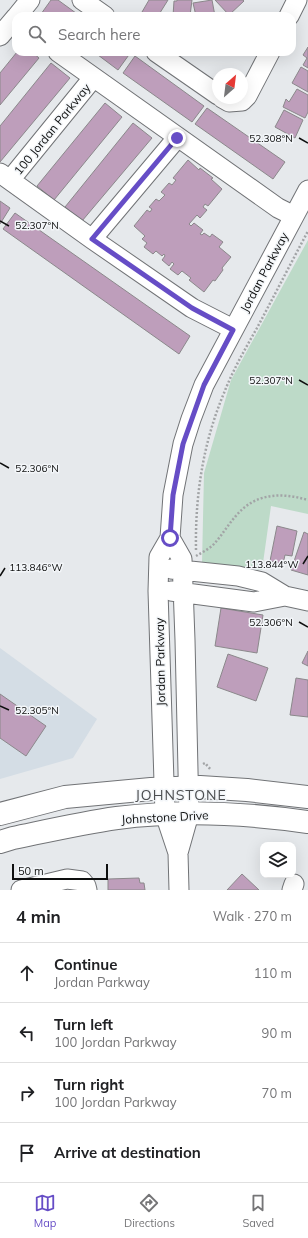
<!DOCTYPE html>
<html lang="en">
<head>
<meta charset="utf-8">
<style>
	:root { --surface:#fff; --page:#f6f6f6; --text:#202124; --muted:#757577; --line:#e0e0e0; --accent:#664dc6 }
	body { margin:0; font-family:Mulish,sans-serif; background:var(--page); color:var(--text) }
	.controls { position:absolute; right:12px; bottom:12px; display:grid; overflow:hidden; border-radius:8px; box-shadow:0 4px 16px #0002 }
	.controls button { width:36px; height:36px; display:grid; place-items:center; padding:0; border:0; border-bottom:1px solid var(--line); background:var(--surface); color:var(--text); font:20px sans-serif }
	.compass { position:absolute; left:212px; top:68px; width:36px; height:36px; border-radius:50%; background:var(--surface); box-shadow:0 4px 16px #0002; rotate:28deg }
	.scale { position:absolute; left:12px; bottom:10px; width:96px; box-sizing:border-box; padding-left:4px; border:2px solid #0e0f0f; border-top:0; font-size:11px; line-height:14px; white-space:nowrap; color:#0e0f0f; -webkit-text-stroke:3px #f3f6f9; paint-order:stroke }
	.stop { position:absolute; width:12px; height:12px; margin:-9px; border:3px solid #664dc6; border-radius:50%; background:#fff }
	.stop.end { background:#664dc6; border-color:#fff; box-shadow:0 1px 4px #0008 }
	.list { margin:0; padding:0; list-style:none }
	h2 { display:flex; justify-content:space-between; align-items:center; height:52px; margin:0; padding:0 16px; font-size:17px }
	h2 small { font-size:13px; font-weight:400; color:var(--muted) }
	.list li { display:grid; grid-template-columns:26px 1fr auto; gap:12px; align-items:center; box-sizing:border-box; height:60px; padding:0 16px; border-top:1px solid var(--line) }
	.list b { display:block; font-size:15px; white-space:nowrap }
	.list p { margin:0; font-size:13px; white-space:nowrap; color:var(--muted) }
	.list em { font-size:13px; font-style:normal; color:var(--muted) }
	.icon { flex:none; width:22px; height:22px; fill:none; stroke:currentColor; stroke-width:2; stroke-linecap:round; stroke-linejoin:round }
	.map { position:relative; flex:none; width:308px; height:890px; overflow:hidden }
	.search { position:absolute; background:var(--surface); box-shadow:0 4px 16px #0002; left:12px; right:12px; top:12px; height:44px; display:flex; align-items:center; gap:10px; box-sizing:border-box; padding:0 14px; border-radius:12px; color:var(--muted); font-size:15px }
	.sheet { height:292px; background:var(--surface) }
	nav { display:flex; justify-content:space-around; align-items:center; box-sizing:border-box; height:56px; border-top:1px solid var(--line); background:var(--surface); font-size:11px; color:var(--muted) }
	nav a { display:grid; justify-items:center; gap:2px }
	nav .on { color:var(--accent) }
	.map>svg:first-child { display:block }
	.built { fill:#d4dde5 }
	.green { fill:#bddac8 }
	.building { fill:#be9ebb; stroke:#8b888b }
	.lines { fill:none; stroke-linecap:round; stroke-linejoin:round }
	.minor-casing { stroke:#717376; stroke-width:21 }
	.major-casing { stroke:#717376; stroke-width:24 }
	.path { stroke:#a2a4a6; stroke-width:2.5; stroke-dasharray:2 2; stroke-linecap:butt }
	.minor { stroke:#fff; stroke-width:19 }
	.major { stroke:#fff; stroke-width:22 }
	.route { stroke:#664dc6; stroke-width:5 }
	.ticks { fill:none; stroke:#0e0f0f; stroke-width:1.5 }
	.labels { text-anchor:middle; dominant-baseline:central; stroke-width:3; stroke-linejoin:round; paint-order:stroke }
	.street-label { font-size:12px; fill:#0e0f0f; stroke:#f3f6f9 }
	.quarter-label { font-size:14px; letter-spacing:1px; fill:#4c4e50; stroke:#f3f6f9 }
	.ticks-label { font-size:10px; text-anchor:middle; fill:#0e0f0f; stroke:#f3f6f9; stroke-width:3; stroke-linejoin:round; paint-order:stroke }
</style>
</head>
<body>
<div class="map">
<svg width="308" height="890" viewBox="0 0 308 890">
	<rect width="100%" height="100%" fill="#e6e9ec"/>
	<path class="built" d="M0,648l97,71 -24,39 -73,21z"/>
	<path class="green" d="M308,240v274l-37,-8 -9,64 -60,-6 2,-91 27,-93z"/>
	<path class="building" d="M51,0h7l22,16h-36l-3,-2z
		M149,0h19l-10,16h-10l-6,-4z
		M177,0h15l-2,16h-17l1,-15h3z
		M212,0l3,16h-19l-3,-13z
		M215,0h28l1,1 -15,14z
		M308,47v21l-5,-3 4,-7 -4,-3z
		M17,52h15l7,6 -39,47v-32z
		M94,52h37l-13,18z
		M135,56l69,50 -12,16 -69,-49z
		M51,63l19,15 -70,84v-36z
		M301,67l7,4v21l-16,-9z
		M297,89l11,6v17l-3,6 -22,-11 3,-8 3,3z
		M105,103l17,14 -68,83 -17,-14z
		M207,108l78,54 -12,17 -78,-55z
		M284,110l19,10 -8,18 -20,-11z
		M133,123l19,15 -70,83 -17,-14z
		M188,160l11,10 1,-2 13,10 -2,1 11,10 -14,17 -3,-2 -2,3 4,3 -7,8 -3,-3 -8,9 2,2 3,-3 9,7 -3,4 2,1 2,-2 6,4 2,-3 11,8 -4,5 12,10 -9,11 1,2 -8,11 -2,-1 -9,12 -15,-12 2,-2 -9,-7 -4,4 -8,-6 4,-5 -2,-2 -3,4 -7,-6 3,-4 -1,-2 -2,2 -6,-5 -3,3 -9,-7 3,-4 -5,-4 3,-3 -11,-10 13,-16 3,2 2,-3 -3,-2 7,-8 3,2 6,-6 -4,-3 8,-9 3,2 4,-5 -3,-2z
		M0,201l10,7 -10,16z
		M15,213l175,123 -11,18 -176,-125z
		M277,526l20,5 -5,25 -7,-1 -2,9 -13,-3z
		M304,532l4,2v41l-17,-5z
		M221,608l42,7 -6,38 -42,-7z
		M308,651v15l-6,-3z
		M228,654l40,14 -12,33 -39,-14z
		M296,678l12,2v37l-18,-2z
		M0,694l46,32 -20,30 -26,-18z
		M242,874l17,16h-32z
		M139,878l1,5h4l1,7h-37v-11z"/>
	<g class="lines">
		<defs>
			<path id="minor" d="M82,0l23,16
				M17,16l13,-16
				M289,16l8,-16
				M0,36l16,-19
				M58,52l220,156 16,8
				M156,52l62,43
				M222,98l7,4 13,-1 5,-5 23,-44
				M0,173l92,66 100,69 41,21
				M10,180l83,-102
				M92,239l85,-101
				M170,538l12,21 3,81 4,174 -11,39
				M171,569l67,7 24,6 23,14 23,5
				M171,591l83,11 31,-6
				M21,890l46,-11 15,2 4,5 1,4
				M179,890l-1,-37 -13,-39 -7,-223 1,-34 11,-19 3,-43 10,-51 8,-25 13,-34 104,-195
				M292,890l2,-6"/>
			<path id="major" d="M0,814l65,-17 86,-8 49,-2 47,3 61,7
				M0,842l13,-4c34,-7 69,-15 104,-20 63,-8 128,-5 191,4"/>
		</defs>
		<use href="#minor" class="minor-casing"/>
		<use href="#major" class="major-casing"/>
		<path class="path" d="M196,550c-1,-54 7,-107 28,-157 9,-23 21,-44 33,-65 17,-32 34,-65 51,-97
			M196,556c5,-3 11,-6 16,-10 9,-9 15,-20 23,-29 19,-24 46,-25 73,-17
			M203,764l2,-1 6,7"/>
		<use href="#minor" class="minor"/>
		<use href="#major" class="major"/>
	</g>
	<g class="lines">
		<path class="route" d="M170,538l3,-43 10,-51 21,-59 29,-55 -41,-22 -100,-69 85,-101"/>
	</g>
	<path class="ticks" d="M299,138l9,5M0,221l9,5M299,380l9,5M0,463l9,5M303,564l5,-8M0,576l5,-8M299,622l9,5M0,706l9,4"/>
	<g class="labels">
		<g class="street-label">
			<text transform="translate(52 129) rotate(-51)">100 Jordan Parkway</text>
			<text transform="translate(264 272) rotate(-62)">Jordan Parkway</text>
			<text transform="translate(160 662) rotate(-91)">Jordan Parkway</text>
			<text transform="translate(165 817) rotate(-3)">Johnstone Drive</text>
		</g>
		<g class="quarter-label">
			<text x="181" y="795">JOHNSTONE</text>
		</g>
	</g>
	<g class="ticks-label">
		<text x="271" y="142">52.308°N</text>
		<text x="37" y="229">52.307°N</text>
		<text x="271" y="384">52.307°N</text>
		<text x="37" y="472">52.306°N</text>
		<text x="272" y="568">113.844°W</text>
		<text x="36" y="571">113.846°W</text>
		<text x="271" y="626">52.306°N</text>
		<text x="37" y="714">52.305°N</text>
	</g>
</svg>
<div class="controls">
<button><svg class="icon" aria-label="layers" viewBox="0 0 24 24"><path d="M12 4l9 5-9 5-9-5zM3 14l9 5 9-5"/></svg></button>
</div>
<svg class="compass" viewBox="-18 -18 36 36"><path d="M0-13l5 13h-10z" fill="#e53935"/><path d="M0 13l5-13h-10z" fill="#757577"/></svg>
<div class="scale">50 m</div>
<div class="stop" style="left:170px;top:538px"></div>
<div class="stop end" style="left:177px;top:138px"></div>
<div class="search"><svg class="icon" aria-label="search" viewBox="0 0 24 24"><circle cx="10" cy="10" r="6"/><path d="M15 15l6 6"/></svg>Search here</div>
</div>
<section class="sheet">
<h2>4 min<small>Walk · 270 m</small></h2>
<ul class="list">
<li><svg class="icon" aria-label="ahead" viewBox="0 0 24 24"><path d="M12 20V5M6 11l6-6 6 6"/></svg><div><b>Continue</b><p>Jordan Parkway</p></div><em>110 m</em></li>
<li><svg class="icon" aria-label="left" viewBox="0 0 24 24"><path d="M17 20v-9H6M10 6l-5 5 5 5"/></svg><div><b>Turn left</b><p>100 Jordan Parkway</p></div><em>90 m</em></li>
<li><svg class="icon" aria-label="right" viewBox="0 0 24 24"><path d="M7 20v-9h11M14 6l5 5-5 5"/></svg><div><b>Turn right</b><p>100 Jordan Parkway</p></div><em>70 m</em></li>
<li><svg class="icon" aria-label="arrive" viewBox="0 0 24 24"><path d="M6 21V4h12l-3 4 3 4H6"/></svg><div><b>Arrive at destination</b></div></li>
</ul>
</section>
<nav>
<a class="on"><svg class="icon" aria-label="map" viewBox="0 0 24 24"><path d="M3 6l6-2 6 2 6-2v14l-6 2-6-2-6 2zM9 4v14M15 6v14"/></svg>Map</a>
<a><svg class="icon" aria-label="directions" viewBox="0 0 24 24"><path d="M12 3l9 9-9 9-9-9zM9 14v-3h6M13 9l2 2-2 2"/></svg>Directions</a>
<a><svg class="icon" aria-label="saved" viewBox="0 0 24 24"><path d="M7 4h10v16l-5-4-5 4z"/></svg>Saved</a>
</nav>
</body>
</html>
